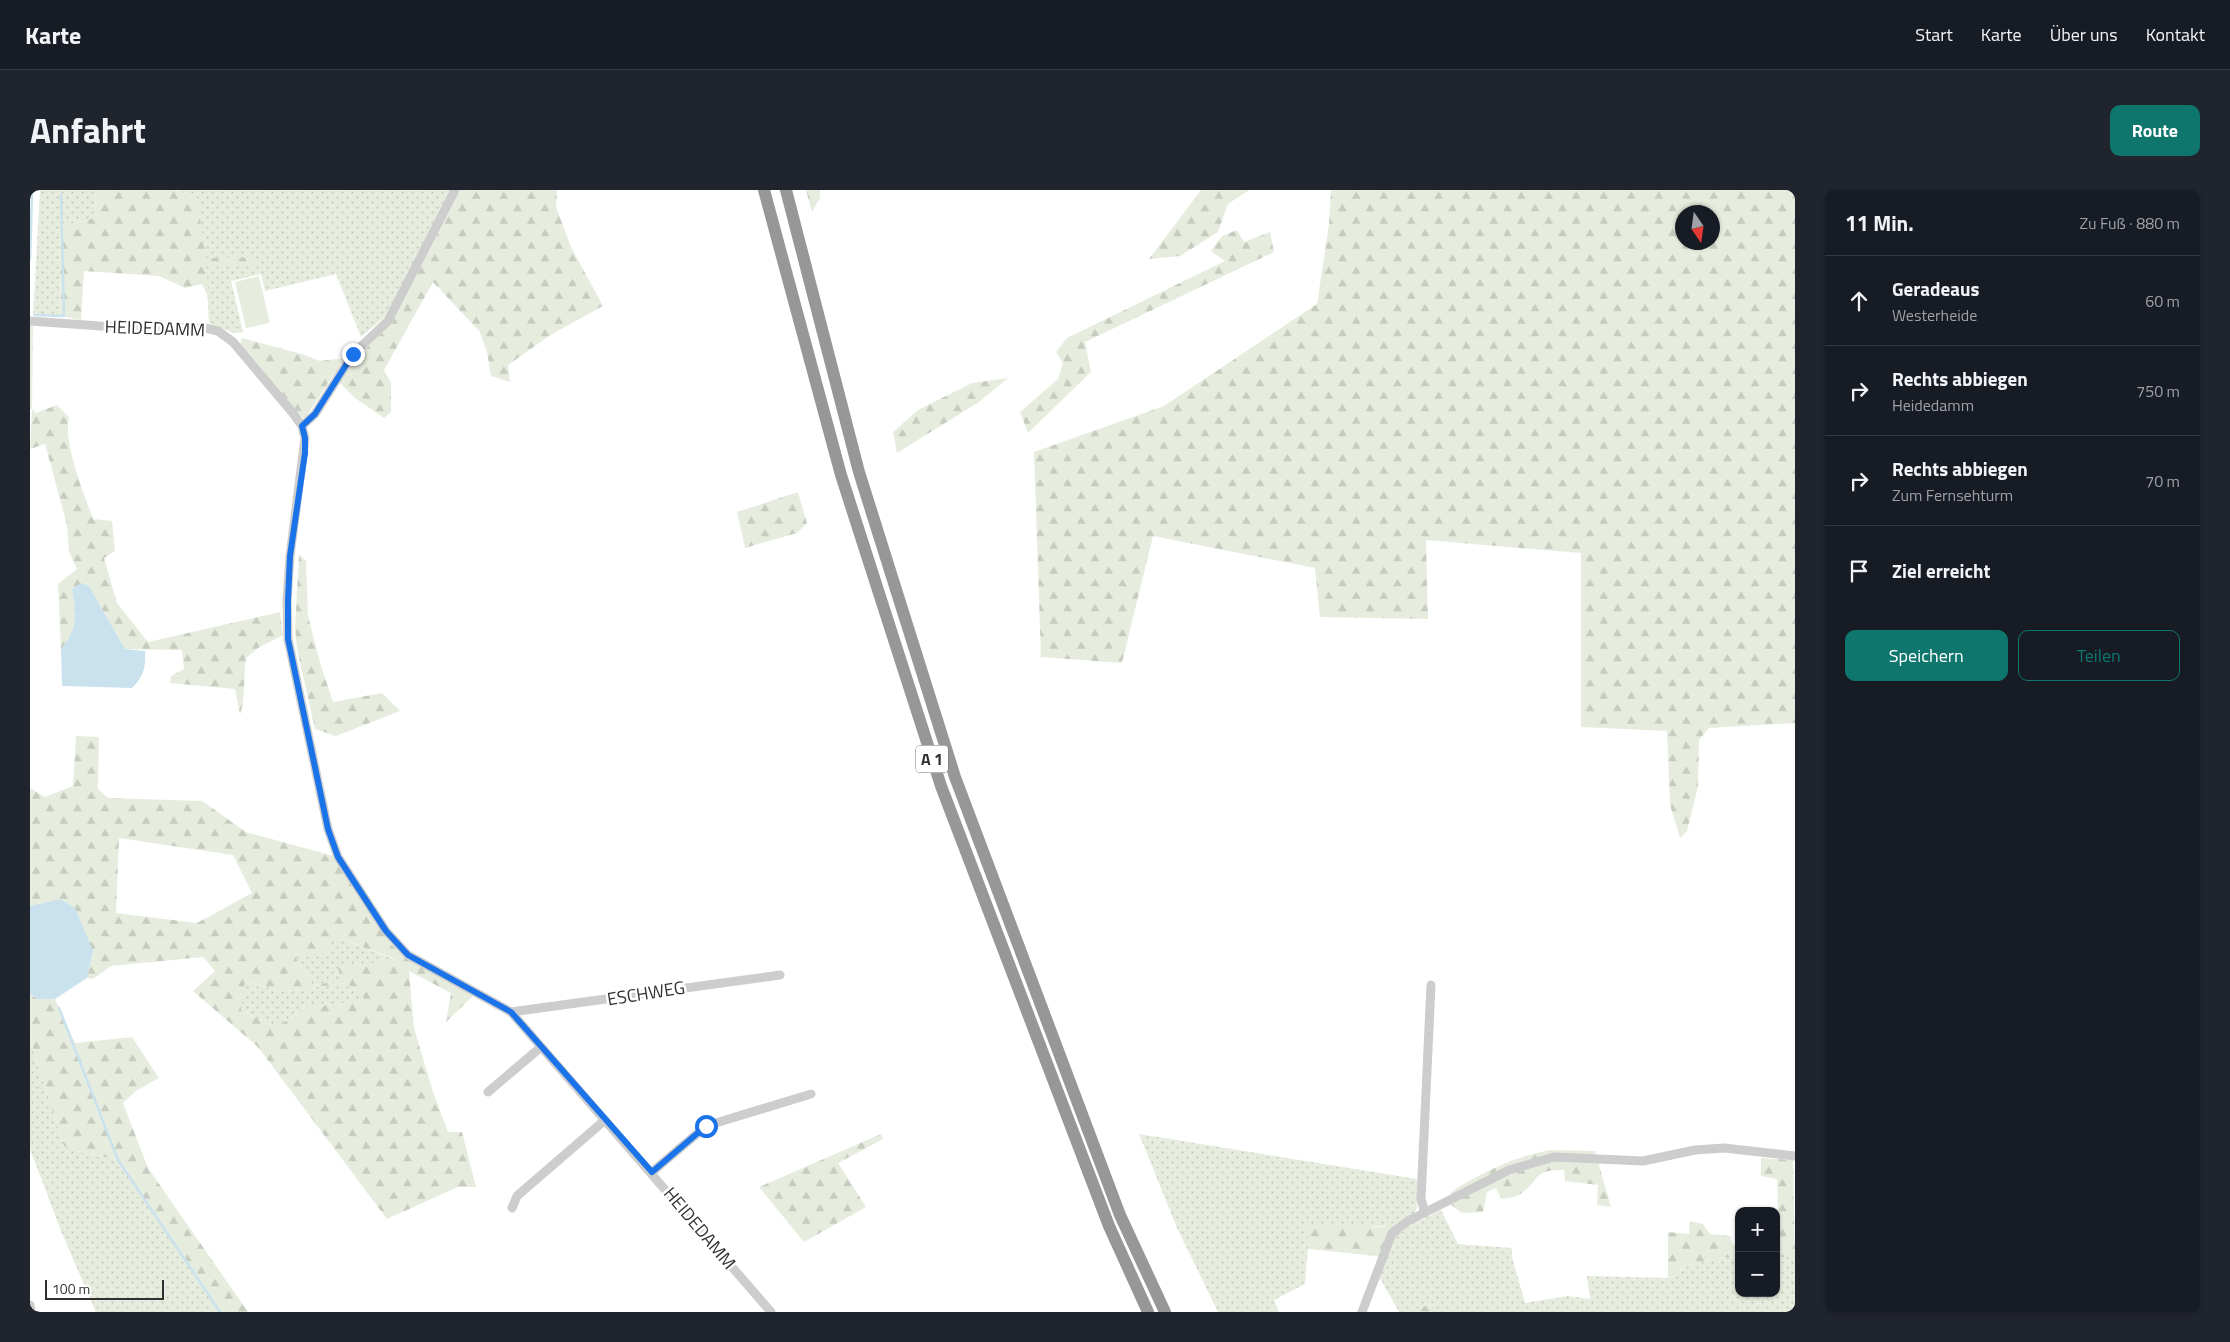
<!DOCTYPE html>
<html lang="de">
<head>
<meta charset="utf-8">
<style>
	:root { --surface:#171b24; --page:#20242c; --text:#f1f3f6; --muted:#9ea1a6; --line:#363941; --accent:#0f766e }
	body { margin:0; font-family:"Titillium Web",sans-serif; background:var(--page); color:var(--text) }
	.controls { position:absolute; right:15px; bottom:15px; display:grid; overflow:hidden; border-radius:10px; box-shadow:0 1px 4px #0004 }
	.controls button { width:45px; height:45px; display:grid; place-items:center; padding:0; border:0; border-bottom:1px solid var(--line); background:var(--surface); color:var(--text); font:25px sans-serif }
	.compass { position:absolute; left:1645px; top:15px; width:45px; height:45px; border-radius:50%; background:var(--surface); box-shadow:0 1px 4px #0004; rotate:167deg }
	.scale { position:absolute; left:15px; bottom:12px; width:119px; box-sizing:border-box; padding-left:5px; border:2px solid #303030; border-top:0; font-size:14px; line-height:18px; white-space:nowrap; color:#303030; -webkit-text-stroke:4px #fff; paint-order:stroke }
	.stop { position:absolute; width:15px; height:15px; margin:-11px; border:4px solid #1a73e8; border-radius:50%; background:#fff }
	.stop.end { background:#1a73e8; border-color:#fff; box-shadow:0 1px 5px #0008 }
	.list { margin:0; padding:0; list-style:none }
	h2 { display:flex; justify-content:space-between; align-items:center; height:65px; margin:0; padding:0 20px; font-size:21px }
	h2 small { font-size:16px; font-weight:400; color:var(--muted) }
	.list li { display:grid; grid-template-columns:32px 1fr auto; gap:15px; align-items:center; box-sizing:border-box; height:90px; padding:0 20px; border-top:1px solid var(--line) }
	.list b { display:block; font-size:19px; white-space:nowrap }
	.list p { margin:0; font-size:16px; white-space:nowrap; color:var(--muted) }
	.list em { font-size:16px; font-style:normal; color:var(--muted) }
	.actions { display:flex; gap:10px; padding:15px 20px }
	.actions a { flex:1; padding:11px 0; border:1px solid var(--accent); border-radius:10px; text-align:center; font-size:18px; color:var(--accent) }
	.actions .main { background:var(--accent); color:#fff }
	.icon { flex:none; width:28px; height:28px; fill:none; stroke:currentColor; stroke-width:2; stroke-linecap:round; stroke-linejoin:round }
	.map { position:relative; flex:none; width:1765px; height:1122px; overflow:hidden; border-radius:10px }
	header { display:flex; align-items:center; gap:30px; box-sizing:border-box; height:70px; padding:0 25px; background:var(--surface); border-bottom:1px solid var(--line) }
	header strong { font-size:24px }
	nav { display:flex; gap:28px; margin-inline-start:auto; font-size:18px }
	.intro { display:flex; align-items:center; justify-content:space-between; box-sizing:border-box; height:120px; padding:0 30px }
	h1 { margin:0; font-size:35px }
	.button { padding:12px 22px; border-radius:10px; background:var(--accent); color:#fff; font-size:18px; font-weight:700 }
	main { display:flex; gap:30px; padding:0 30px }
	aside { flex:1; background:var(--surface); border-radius:10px; box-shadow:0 1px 4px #0004 }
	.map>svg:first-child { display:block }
	.grass { fill:url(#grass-dots) }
	.forest { fill:url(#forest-firs); fill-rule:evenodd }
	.pitch { fill:#e7edde }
	.water { fill:#cae2ed }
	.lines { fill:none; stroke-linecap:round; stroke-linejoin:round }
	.stream { stroke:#cae2ed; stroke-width:2.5 }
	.minor { stroke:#cdcdcd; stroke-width:9 }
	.highway { stroke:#979797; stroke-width:12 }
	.route { stroke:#1a73e8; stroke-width:6 }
	.labels { text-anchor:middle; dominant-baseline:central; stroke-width:5; stroke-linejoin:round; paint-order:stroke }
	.shield { fill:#fff; stroke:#6e6e6e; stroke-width:1 }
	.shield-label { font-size:16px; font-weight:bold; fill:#303030 }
	.street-label { font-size:18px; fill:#303030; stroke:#fff }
</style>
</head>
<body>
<header>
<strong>Karte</strong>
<nav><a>Start</a><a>Karte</a><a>Über uns</a><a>Kontakt</a></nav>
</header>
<div class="intro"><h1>Anfahrt</h1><a class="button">Route</a></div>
<main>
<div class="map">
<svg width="1765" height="1122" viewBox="0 0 1765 1122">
	<defs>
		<pattern id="grass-dots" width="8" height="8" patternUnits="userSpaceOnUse" patternTransform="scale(1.25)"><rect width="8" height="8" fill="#e7edde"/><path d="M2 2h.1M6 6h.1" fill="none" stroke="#c6ccbf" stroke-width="1.8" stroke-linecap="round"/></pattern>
		<pattern id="forest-firs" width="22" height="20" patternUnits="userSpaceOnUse" patternTransform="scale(1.25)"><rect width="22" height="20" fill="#e7edde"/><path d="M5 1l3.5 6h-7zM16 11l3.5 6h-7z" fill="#c6ccbf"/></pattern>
	</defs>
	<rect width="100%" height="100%" fill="#fff"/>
	<path class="grass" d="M10,0h56l-1,28 -36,9 2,89 -28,-1z
		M146,0h276l-66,126 -25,21 -25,-63 -71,17 -4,-17 -30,7 12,51 -9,1 -25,-10 -3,-59h50l-4,-7 -47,2 -8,-61z
		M305,747l61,23 -57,8 4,13 -30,4 -20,-32 17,3z
		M214,792l43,9 60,-8 20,17 -63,8 -28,20 -35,-18z
		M0,848l34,108 12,5 42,9 102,152h-124l-35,-81 -31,-82z
		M1109,944l278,45c0,9 3,27 -3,35 -14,19 -84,12 -106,12v23l-3,35 -31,16 5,12h-61l-41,-84z
		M1411,1020l17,34 54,4v9l13,46 43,-7 22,3 -3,-23 81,2c10,-2 12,-9 20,-12 15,-6 34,-9 51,-9v36h37v-36h19v55h-357l-6,-9 -14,6 -1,3h-18l-18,-32 -4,-2 15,-37 7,-9z"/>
	<path class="forest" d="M66,0h80l21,8 9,60 47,-1 3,8 -50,-1 3,35 -7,-15 -17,4 -26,-12 -75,-5 -3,49 -20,-4 -2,-89 36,-9z
		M430,0h97l-1,17 15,40 32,59 -51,28 -44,31 2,17 -19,-6 -4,-24 -7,-20 -47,-50 -49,88 7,13v29l-7,6 -29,-20 -15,-15 15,-24 37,-36z
		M776,0h14v8l-8,14z
		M1171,0h48l-21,14 -10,28 -38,24 -31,3z
		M1301,0h464v533l-86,5 -10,12 -1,47 -11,44 -7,7 -10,-33 -3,-74 -86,-4v-174l-155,-13 2,79 -108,-2 -5,-49 -162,-32 -31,127 -81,-6 -7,-205 130,-46 153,-102 12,-80zM1652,22h30v30h-30z
		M1207,40l7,12 26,-10 4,20 -189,90 6,30 -63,61 -8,-21 38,-33 5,-16 -7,-11 11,-14 158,-77 -14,-10 11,-15z
		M0,135h3l-1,84 4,4 21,-8 12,12c-6,26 15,77 24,102l19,2 3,30 -11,7 13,45 31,39 132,-30 3,23 -25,13 -12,10c-3,18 0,40 -6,57l-5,-26 -65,-6 1,-7 13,-7 -2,-19 -57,-1 -36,-63 -8,-2 -9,5c4,23 6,41 -11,60l-3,-65 19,-15 -8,-17 -2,-27 -22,-81 -15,5 2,-40h-2z
		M212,148l60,16 18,7 25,-3 -40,60 -4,-1 -61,-74z
		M978,188l-29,24 -82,51 -4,-21 25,-22 54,-27z
		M768,302l9,31 -10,10 -52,15 -8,-36z
		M269,364l7,7 2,55 13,50 12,36 49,-9 18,18 -64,25 -21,-7 -18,-80 -2,-20z
		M46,546l23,1 -1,52 10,9 94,3 44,31 88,24 58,89 16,15 67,34 -29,28 5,-29 -42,-22 5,57 19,64 15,40h14l14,55h-18l-71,32 -129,-172 -65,-56 22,-20 -12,-14 -92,9 -18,13 -6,-1 6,-27 -33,-52 -30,7v-118l15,9 28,-11zM89,648l114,17 19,38 -55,30 -81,-10zM305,747l60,22v1l-57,8 4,13 -29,4 -20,-32 17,3 15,-3zM215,792l42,9 60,-8 19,17 -62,8 -28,20 -35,-18z
		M0,803l7,6h18l20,44 57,-6 27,41 -23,13 -13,12 25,65 100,144h-28l-102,-152 -42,-9 -12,-5 -34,-108z
		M851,944l2,5 -45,24 28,44 -62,35 -45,-55z
		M1520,960l45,1 16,56 -14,-2 1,-20 -33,-4 -1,-11c-35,-1 -24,14 -47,26 -4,2 -12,2 -16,3l-5,-11 -9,4 -4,20 -21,1 -11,-8v-13c31,-20 63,-35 99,-42z
		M1731,968l32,2 2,97h-19v-17l3,-1 -2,-60 -16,-3z
		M1378,1028l15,1c-22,12 -28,14 -37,38l-78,-8 -1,-23 75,1z
		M1660,1031l13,3 7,10 20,2 3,9h6v12c-17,0 -36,3 -51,9 -9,3 -10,10 -20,12v-46l21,2z
		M1402,1113l6,9h-21l1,-3z"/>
	<path class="pitch" d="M229,86l11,47 -24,5 -11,-46z"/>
	<path class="water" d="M51,393l8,3 36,63 20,2c1,16 -1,25 -13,37l-70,-2 -1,-37c17,-19 15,-37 11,-60z
		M30,709l15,9 18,43 -6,27 -32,21h-18l-7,-6v-87z"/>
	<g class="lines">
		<path class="stream" d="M0,69l2,-64
			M5,125l29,1 -3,-121
			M29,818l59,152 102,152"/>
		<path class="minor" d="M0,131l70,5 105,2 13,3 15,11 59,70 10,14 3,12 -15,118 -3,44 1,39 40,190 10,28 48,74 22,24 103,57 260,300
			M272,236l13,-12 38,-60 35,-33 67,-131
			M481,822l269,-37
			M458,902l53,-45
			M622,982l54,-46 105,-32
			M482,1018l5,-12 88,-76
			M1395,1023l-4,-14 10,-214
			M0,1115l1,7
			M1332,1122l30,-79 16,-12 101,-51 45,-13 89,4 52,-11 29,-2 71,8"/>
		<path class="highway" d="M734,0l77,285 100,311 168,440 39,86
			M756,0l73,282 96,305 165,438 45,97"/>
	</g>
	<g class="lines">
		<path class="route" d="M323,164l-38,60 -13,12 3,12v15l-15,103 -2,44v39l40,190 10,28 48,74 22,24 103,57 141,160 54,-46"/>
	</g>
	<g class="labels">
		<rect class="shield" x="886" y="555.5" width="32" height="27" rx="4"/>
		<g class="shield-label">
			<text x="902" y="569">A 1</text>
		</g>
		<g class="street-label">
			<text transform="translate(125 138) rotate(2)">HEIDEDAMM</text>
			<text transform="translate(616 803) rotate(-9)">ESCHWEG</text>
			<text transform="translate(670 1038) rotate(50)">HEIDEDAMM</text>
		</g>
	</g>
</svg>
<div class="controls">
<button>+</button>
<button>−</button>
</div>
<svg class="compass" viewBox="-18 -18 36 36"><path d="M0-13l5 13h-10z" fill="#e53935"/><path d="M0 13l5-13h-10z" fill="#9ea1a6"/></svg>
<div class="scale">100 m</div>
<div class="stop" style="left:676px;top:936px"></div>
<div class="stop end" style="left:323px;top:164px"></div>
</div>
<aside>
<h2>11 Min.<small>Zu Fuß · 880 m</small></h2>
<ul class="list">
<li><svg class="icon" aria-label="ahead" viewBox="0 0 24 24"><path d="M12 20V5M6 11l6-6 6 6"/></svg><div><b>Geradeaus</b><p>Westerheide</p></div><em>60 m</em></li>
<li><svg class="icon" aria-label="right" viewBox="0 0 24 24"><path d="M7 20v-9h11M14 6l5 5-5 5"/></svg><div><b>Rechts abbiegen</b><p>Heidedamm</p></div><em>750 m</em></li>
<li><svg class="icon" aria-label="right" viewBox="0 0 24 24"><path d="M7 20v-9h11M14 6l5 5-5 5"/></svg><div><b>Rechts abbiegen</b><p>Zum Fernsehturm</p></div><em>70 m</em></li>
<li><svg class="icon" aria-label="arrive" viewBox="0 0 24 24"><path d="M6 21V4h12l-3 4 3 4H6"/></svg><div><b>Ziel erreicht</b></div></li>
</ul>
<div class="actions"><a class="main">Speichern</a><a>Teilen</a></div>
</aside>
</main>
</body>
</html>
